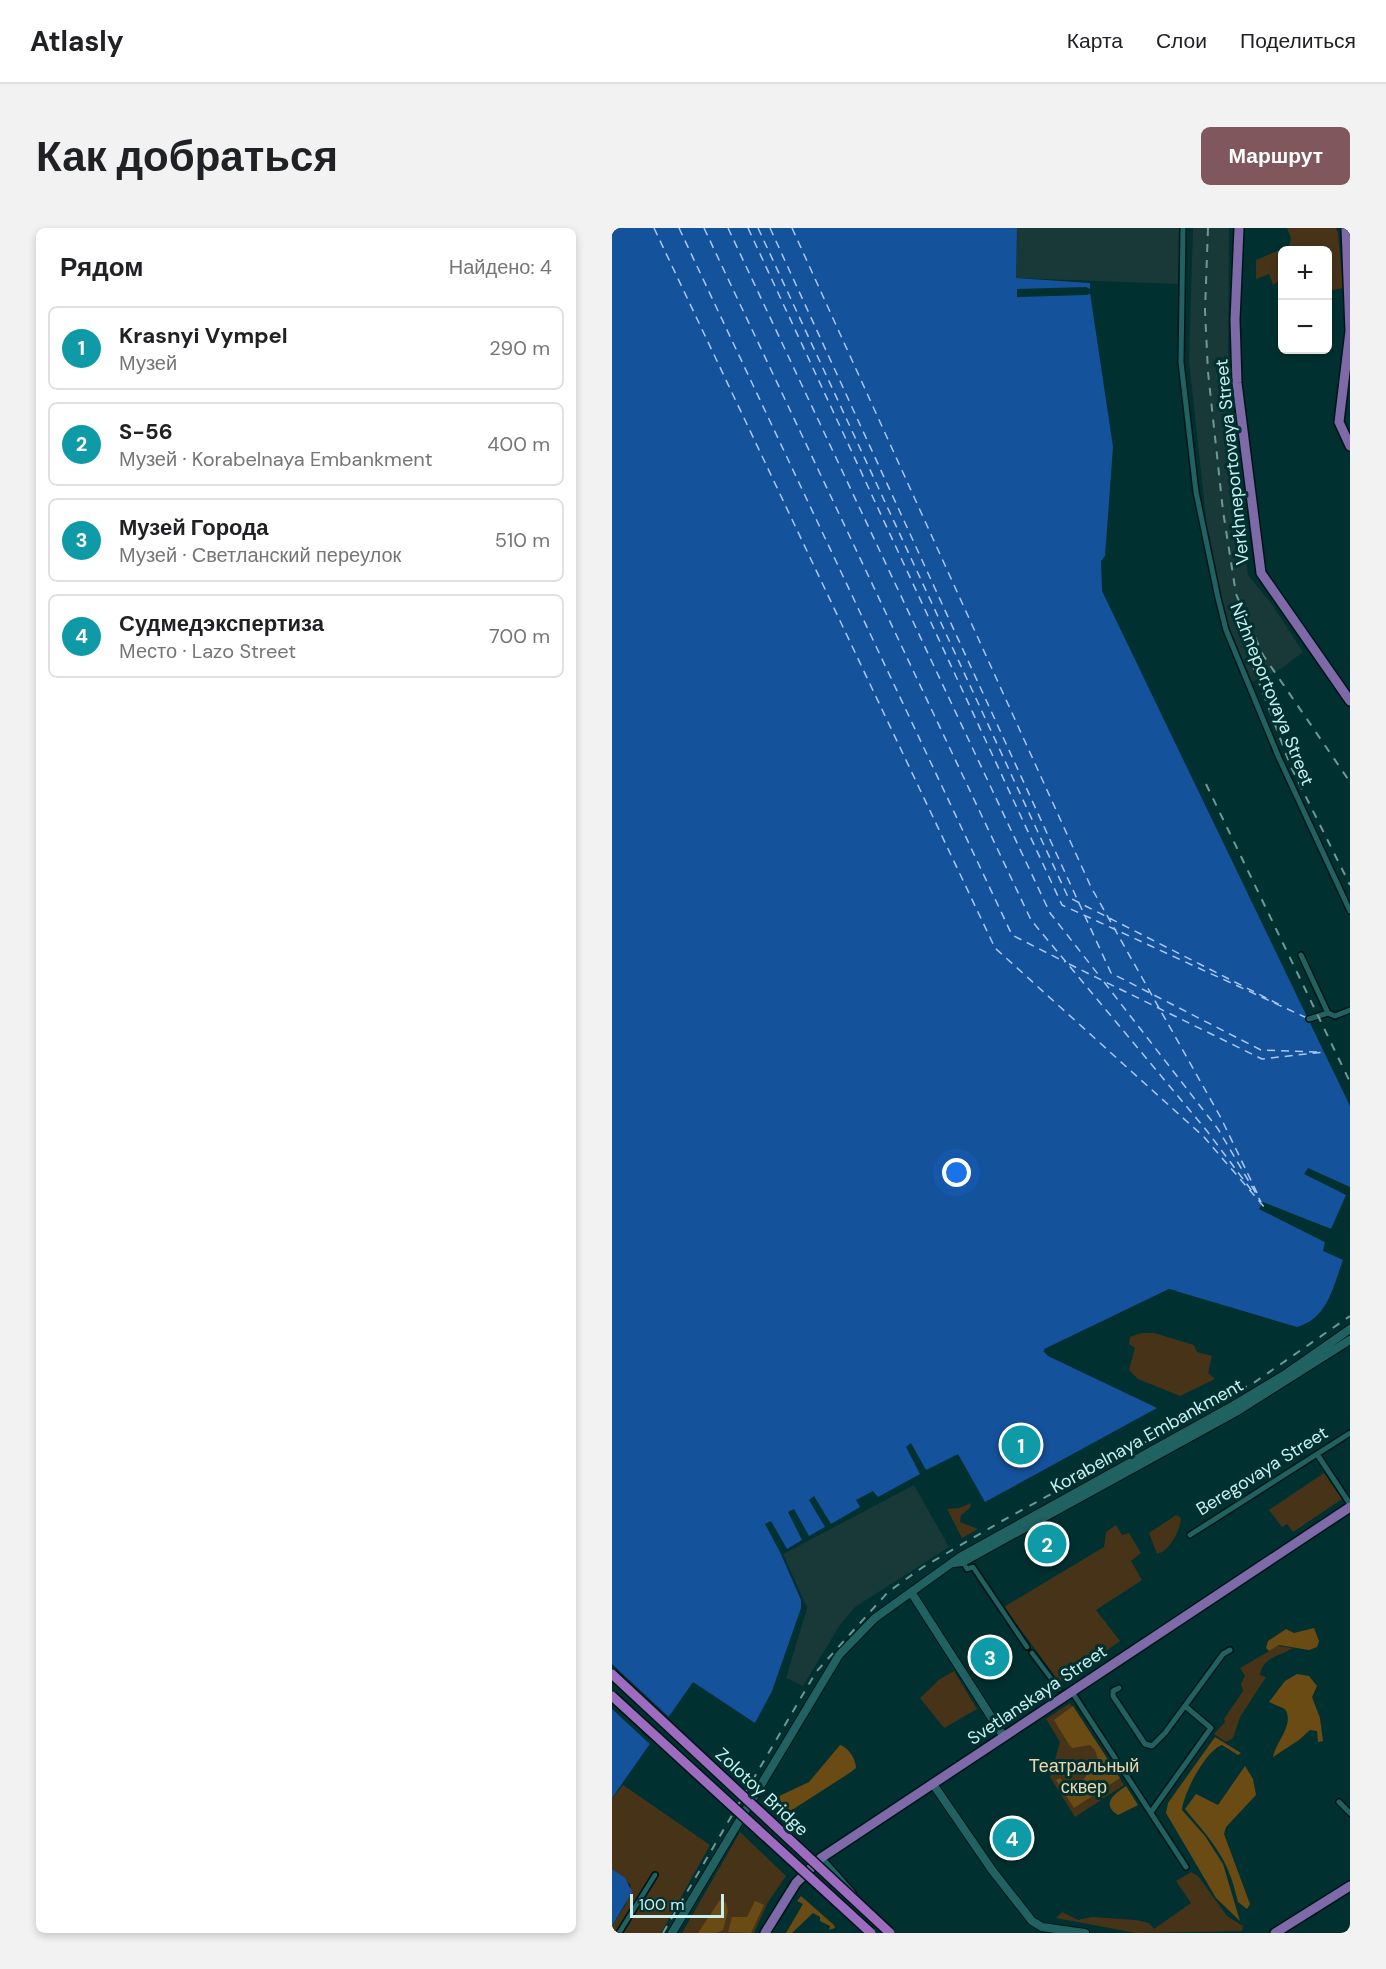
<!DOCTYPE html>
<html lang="ru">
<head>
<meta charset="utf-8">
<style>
	:root { --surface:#fff; --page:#f2f2f2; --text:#202124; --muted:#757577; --line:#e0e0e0; --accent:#7f575c }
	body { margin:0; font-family:"DM Sans",sans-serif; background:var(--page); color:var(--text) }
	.controls { position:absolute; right:18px; top:18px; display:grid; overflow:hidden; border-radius:9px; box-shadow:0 3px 9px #0003 }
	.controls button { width:54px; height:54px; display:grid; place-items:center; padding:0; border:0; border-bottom:2px solid var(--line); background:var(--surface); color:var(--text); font:30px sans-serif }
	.scale { position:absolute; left:18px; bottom:15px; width:94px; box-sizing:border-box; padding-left:6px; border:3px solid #c9f0f0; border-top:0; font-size:16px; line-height:21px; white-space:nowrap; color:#c9f0f0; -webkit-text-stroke:4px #003030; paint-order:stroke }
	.you { position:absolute; left:345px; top:945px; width:21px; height:21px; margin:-15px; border:4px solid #fff; border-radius:50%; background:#1a73e8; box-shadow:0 0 0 9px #1a73e833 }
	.badge { display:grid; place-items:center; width:39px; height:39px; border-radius:50%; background:var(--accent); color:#fff; font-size:20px; font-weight:700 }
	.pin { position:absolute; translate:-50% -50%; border:3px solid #fff; box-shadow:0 2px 6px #0006 }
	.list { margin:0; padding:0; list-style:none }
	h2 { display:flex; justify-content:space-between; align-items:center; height:78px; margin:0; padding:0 24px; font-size:26px }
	h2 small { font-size:20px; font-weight:400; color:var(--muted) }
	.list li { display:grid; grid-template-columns:39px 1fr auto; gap:18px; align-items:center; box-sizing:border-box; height:84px; margin:0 12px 12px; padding:0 12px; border:2px solid var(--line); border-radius:9px }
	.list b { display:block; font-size:22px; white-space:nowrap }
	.list p { margin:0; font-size:20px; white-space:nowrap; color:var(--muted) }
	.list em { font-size:20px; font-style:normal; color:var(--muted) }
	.map { position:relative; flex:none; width:738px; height:1705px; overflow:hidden; border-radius:9px }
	header { display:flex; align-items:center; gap:36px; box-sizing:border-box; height:84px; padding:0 30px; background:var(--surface); border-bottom:2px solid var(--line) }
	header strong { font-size:28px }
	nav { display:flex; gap:33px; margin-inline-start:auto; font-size:21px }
	.intro { display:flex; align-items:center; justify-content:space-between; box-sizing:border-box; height:144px; padding:0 36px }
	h1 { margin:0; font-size:42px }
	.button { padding:15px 27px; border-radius:9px; background:var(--accent); color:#fff; font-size:21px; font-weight:700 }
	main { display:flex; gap:36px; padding:0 36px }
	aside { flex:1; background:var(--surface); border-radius:9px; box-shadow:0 3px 9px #0003 }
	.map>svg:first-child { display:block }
	.built { fill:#193838 }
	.green { fill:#473418 }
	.forest { fill:#6b4b14 }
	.water { fill:#15529c }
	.pier { fill:#003030 }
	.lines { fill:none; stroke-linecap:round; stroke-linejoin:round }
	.ferry { stroke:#abc9f2; stroke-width:1.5; stroke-dasharray:8 6; stroke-linecap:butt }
	.pedestrian-casing { stroke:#001616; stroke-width:8 }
	.minor-casing { stroke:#001616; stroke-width:8 }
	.tertiary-casing { stroke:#001616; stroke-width:10 }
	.secondary-casing { stroke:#001616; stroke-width:10 }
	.primary-casing { stroke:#001616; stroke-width:12 }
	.pedestrian { stroke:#206162; stroke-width:4.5 }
	.minor { stroke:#206162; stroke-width:5 }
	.tertiary { stroke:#206162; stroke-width:7 }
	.secondary { stroke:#206162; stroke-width:8 }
	.primary { stroke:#7e69a9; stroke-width:9 }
	.rail { stroke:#6e9999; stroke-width:2; stroke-dasharray:8 8; stroke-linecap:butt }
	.trunk-bridge-casing { stroke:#001616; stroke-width:12; stroke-linecap:butt }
	.trunk-bridge { stroke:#9d6cc1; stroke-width:9 }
	.labels { text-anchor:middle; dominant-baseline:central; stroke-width:6; stroke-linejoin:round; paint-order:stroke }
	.street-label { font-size:18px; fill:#c9f0f0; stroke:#003030 }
	.park-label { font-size:18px; fill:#f4d6aa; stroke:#003030 }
</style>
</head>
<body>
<header>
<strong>Atlasly</strong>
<nav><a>Карта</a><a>Слои</a><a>Поделиться</a></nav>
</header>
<div class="intro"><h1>Как добраться</h1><a class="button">Маршрут</a></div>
<main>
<aside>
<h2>Рядом<small>Найдено: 4</small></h2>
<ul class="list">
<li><span class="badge" style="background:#0f9aa8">1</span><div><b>Krasnyi Vympel</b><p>Музей</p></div><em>290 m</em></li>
<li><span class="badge" style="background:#0f9aa8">2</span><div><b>S-56</b><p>Музей · Korabelnaya Embankment</p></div><em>400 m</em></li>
<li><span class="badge" style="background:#0f9aa8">3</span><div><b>Музей Города</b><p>Музей · Светланский переулок</p></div><em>510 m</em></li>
<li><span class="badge" style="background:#0f9aa8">4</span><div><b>Судмедэкспертиза</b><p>Место · Lazo Street</p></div><em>700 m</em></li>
</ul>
</aside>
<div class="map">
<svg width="738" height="1705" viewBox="0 0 738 1705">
	<rect width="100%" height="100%" fill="#003030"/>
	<path class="built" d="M405,0h164l-3,56 -162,-6z
		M581,0h36l-1,156 20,191 23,28 32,49 -21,16 -30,14 -25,-60 -19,-86 -19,-175z
		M302,1257l35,62 -94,60 -15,18 -37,61 -17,-8 21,-70 -24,-54z"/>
	<path class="green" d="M675,0h49l2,5 5,55 -15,3v-41h-46v29l-9,6 -4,-11 -13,5v-19l33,-14 2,-8z
		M530,1105h12l40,12 3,7 15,4 -4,17 7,6 -35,17 -42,-17 -9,-9 6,-22 -6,-4 1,-7z
		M712,1245l18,26 -49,33 -6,-8 -5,3 -13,-17z
		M359,1275l-1,5 -9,7 -1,7 18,7 -16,9 -15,-29 12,-1z
		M564,1287l5,3c-1,13 -11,33 -24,36l-8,-21z
		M504,1297l6,10 7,-2 12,20 -10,8 11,19 -46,30 24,31 -60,42 -56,-76 100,-60 2,-15z
		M666,1418l15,2c-12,8 -31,9 -33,27l6,2 -26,40 -7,21 -7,4 -12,-8 11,-12 -1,-3 19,-28 -2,-7 4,-8 -5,-8z
		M342,1443l23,38 -33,19 -24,-30 20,-19z
		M458,1475l54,82 -49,32 -25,-40 10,-35 -14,-23z
		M11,1557l87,60 -49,88h-49v-7l14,-22 5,-19 -19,-16v-71z
		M128,1604l46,44 -18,26 -14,31h-72z
		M579,1644l7,4 29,40 16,10 -1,5 -106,2 -80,-15 6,-6 16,8 14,-3 44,3 13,3 5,6 37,-26 -15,-22z"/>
	<path class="forest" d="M702,1400l5,13 -2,6 -8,3 -30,-5 -10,6 -3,-3 2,-7 18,-12 8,4z
		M685,1446l12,2 8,10 -5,11 8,21 3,23 -5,1 -1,-11 -7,-1 -11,10 -26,17c3,-16 22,-32 12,-48l-16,-7 16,-21z
		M461,1478l47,72 -46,30 -18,-28 4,-2 8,11h9l21,-30 -3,-9 -5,-5 -17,3 -3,-2 -16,-26z
		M603,1509l26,16 -3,2 -16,-10c-16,5 -39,49 -40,65l23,26 18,28 17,57 -24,-23 -50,-85 2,-10z
		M228,1517c8,2 16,14 16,23l-5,4 -59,38 -17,2 -8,-6 8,-8 34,-16z
		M633,1538l8,13 3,16 -30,32 -2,7 26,70 -3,5 -9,-7c-10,-45 -25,-59 -53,-93l11,-15 22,11z
		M514,1558l12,19 -20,10c-17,-11 -5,-20 8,-29z
		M189,1668l33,29 1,3 -6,2 1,-4 -10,-5v-4l-7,-4 -21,20h-6l17,-29 -6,-3z
		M108,1672l6,3 2,8 -5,19 -7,3h-18z
		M143,1673l9,4 -13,28 -23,-1 4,-15h15z"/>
	<path class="water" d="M0,0h405l-1,50 74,5v6h-72l-1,7 73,-3 23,154 -8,109 -4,5 1,30 248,515v81l-42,-19 -4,6 42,21 -15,34 -69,-26 -2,6 65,33 -2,9 20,9c-10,27 -15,58 -46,67l-128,-38 -125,60 4,7 109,52 -172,94 -27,-48 -32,16 -15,-27 -5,4 14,27 -42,23 -5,-6 -17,9 4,7 -29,17 -17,-28 -5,4 16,27 -16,9 -15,-27 -6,3 14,28 -15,9 -16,-28 -6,3 15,28 21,48v8l-29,83 -17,32 -62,-41 -81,116z
		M0,1641l13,9 7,14 -20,34z"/>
	<path class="pier" d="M474,59l4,2 1,4 -4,2 -70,2v-8z
		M651,974l68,27 -1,3 -66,-25 63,32 -2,3 -66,-33z
		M557,1061l8,2 -12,2 -118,58 4,3 -3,2 -5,-5z
		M0,1436l59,55 -19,27 -40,-37z"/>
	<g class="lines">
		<path class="ferry" d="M42,0l341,720 209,189 61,71
			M67,0l333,707 53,27
			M92,0l327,692 176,211 48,64
			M116,0l322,685 51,65
			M136,0l314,677 245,113
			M146,0l310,669 216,110
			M158,0l341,745 150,77 57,2
			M180,0l299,659 130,231 38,79
			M457,736l193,95 62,-7
			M492,754l114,147 43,73"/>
		<defs>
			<path id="pedestrian" d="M351,1334l4,7 6,-2 54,80
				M420,1425l27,36
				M7,1705l36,-58"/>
			<path id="minor" d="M571,0l-2,134 15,130 22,106 8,32 53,128 71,153
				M689,727l27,58 7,3 15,-6
				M697,791l19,-6
				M705,1226l33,50
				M578,1307l160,-102
				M507,1460l-6,3v5l32,48 7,2 13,-13 58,-79 7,-4
				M460,1464l114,175
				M727,1574l11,11
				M539,1584l60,-84 -26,-22"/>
			<path id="tertiary" d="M209,1630l31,35"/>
			<path id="secondary" d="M342,1335l9,-1 273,-150 114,-72
				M299,1364l93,145
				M321,1556l59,86 40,51 10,6 43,6
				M60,1705l167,-278 36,-37 85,-61 274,-152 50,-30 66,-46"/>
			<path id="primary" d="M627,0l-4,92 2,63 24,190 89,128
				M734,0l4,103 -11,91 11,24
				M153,1705l31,-50 25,-25 529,-351
				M663,1705l75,-47"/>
		</defs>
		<use href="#pedestrian" class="pedestrian-casing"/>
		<use href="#minor" class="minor-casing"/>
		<use href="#tertiary" class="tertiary-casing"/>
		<use href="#secondary" class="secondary-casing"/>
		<use href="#primary" class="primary-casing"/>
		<use href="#pedestrian" class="pedestrian"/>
		<use href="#minor" class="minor"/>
		<use href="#tertiary" class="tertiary"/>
		<use href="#secondary" class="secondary"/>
		<use href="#primary" class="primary"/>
		<path class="rail" d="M596,0l-3,83 3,61 15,139 13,83 27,61 87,127
			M626,389l10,36 43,114 59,118
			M594,556l144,298
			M51,1705l153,-261 72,-80 35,-25 79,-46 253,-139 95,-66"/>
		<defs>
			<path id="trunk-bridge" d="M0,1446l278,259
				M0,1468l259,237"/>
		</defs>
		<use href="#trunk-bridge" class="trunk-bridge-casing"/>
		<use href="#trunk-bridge" class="trunk-bridge"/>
	</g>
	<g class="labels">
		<g class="street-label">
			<text transform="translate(620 234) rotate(-96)">Verkhneportovaya Street</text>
			<text transform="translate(660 466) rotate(68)">Nizhneportovaya Street</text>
			<text transform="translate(535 1208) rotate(-29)">Korabelnaya Embankment</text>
			<text transform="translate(650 1243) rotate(-32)">Beregovaya Street</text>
			<text transform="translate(425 1467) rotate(-34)">Svetlanskaya Street</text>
			<text transform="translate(150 1564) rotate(43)">Zolotoy Bridge</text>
		</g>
		<g class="park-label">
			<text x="472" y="1538">Театральный<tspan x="472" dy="21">сквер</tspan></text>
		</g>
	</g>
</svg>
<div class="controls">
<button>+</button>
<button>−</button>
</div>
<div class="scale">100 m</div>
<div class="you"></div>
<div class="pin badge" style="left:409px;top:1217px;background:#0f9aa8">1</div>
<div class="pin badge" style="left:435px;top:1316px;background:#0f9aa8">2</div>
<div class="pin badge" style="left:378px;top:1429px;background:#0f9aa8">3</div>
<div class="pin badge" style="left:400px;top:1610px;background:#0f9aa8">4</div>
</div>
</main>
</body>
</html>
